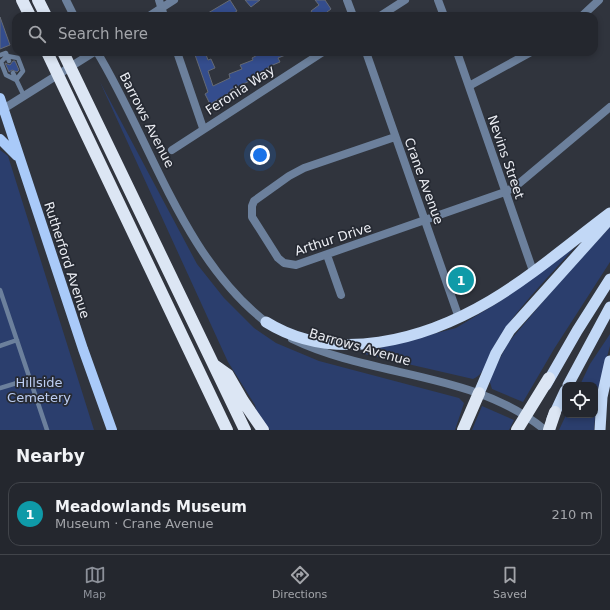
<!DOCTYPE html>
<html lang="en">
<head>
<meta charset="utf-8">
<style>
	:root { --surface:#24272e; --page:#30333a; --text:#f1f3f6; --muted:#a3a5aa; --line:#41444a; --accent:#8c9099 }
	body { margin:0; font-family:"DejaVu Sans",sans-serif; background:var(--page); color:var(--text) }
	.controls { position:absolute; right:12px; bottom:12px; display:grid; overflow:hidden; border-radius:8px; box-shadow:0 2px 6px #0003 }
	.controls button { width:36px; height:36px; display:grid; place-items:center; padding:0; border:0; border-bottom:1px solid var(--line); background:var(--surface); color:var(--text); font:20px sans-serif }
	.you { position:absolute; left:260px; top:155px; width:14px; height:14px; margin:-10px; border:3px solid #fff; border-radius:50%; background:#1a73e8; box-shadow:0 0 0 6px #1a73e833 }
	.badge { display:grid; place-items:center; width:26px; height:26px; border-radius:50%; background:var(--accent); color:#fff; font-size:13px; font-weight:700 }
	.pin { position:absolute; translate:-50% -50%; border:2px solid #fff; box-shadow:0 1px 4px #0006 }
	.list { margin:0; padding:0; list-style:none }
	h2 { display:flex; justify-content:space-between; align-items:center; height:52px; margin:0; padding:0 16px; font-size:17px }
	h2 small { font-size:13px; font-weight:400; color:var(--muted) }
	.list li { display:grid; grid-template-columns:26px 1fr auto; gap:12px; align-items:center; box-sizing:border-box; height:64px; margin:0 8px 8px; padding:0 8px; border:1px solid var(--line); border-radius:12px }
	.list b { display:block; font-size:15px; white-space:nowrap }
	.list p { margin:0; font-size:13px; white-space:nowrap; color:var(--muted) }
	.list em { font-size:13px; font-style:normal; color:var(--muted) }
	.icon { flex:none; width:22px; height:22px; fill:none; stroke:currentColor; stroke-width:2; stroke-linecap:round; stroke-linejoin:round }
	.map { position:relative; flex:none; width:610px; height:430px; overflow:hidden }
	.search { position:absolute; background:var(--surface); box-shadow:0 2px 6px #0003; left:12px; right:12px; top:12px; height:44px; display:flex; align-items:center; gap:10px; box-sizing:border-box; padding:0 14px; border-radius:12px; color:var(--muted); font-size:15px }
	.sheet { height:124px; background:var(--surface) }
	nav { display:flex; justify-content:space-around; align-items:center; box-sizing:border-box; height:56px; border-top:1px solid var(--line); background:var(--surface); font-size:11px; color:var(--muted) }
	nav a { display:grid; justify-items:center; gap:2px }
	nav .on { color:var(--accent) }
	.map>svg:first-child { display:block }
	.green { fill:#2b3e6d }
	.building { fill:#344d8d; stroke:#656a74 }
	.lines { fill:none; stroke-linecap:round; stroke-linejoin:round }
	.service { stroke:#6c809c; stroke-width:4.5 }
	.minor { stroke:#6c809c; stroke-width:8 }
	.tertiary { stroke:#6c809c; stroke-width:8 }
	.primary { stroke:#a9caf9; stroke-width:10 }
	.trunk { stroke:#c2d8f6; stroke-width:11 }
	.motorway { stroke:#dce6f4; stroke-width:12 }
	.labels { text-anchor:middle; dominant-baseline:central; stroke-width:3.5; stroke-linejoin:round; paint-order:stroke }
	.street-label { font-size:13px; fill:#ebedf3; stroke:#262a33 }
	.park-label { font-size:13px; fill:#bccdf2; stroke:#262a33 }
</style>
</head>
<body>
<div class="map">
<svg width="610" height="430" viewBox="0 0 610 430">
	<rect width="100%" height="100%" fill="#30343d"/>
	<path class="green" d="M100,82l97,182 27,34 30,30 22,15 43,18 140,37 5,5 -9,27h-185l-13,-15 -2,-10 -27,-43z
		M0,150l8,6 86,274h-94z
		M610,227v35l-56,87 -31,53 -31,-13 -3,-10 19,-36 54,-64z
		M574,248c-26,30 -56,59 -77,93 -8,13 -10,32 -24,38l-113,-26 96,-25 43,-26z
		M610,334v12l-13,47 -3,37h-35l7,-15h29v-30h-15l10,-21z
		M482,406l32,14 -5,10h-37z"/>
	<path class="building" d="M230,0l7,11 -8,5h-26z
		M245,0h15l-9,7z
		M315,0h10l6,9 -4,3 1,1 -4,3h-10l-3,-5 8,-6z
		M0,17l10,28 -10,4z
		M194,52h11l3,8 3,-1 4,9 -7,3 5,15 17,-8 -1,-4 13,-5 -2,-4 13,-5 -1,-2 11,-6h30l-15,6 2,4 -12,5 1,2 -18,9 1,2 -22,10 1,2 -21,12 -5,-10 3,-2z
		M13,61h2l4,9 -2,2 -5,-2 -3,2 -4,-9 5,2z
		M460,271l2,5 2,-1 6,9 -9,5 -8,-14z"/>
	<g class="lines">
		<path class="service" d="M0,55l6,-2 3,8
			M7,56l11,2 5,13 -7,9 -10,-5 -5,-13z
			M13,73l11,23
			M0,290l47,140
			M0,346l17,-6
			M0,388l30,-9"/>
		<path class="minor" d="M159,0l5,16
			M347,0l6,16
			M438,0l6,16
			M380,16l25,-16
			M582,16l17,-16
			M177,52l26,76
			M366,52l93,266
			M457,52l76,219
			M469,86l62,-34
			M395,137l-91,31 -15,8 -35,25 -2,5v11l26,41 6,5 12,2 209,-73 11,-6 94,-79
			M172,150l151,-98
			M327,255l14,40"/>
		<path class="tertiary" d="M66,0l8,16
			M149,16l25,-16
			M97,52c54,89 87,210 173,273
			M0,111l94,-59
			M292,339c80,39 182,32 253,91"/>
		<path class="primary" d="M0,98l83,251 29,81
			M0,139l17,17"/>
		<path class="trunk" d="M266,322c69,43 158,18 224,-21 42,-25 80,-58 120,-88
			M546,385l31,-54 33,-52
			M568,385l42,-78
			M479,393l17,-40 14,-23 98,-109
			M552,419l13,-28
			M600,430l2,-33 8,-36"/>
		<path class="motorway" d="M22,0l8,16
			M38,0l8,16
			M47,52l180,378
			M63,52l182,378
			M214,365l14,10 15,26 20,29
			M463,430l16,-37
			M517,430l32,-52
			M549,430l6,-18"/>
	</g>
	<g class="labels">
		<g class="street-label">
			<text transform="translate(240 90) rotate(-33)">Feronia Way</text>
			<text transform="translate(147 120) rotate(63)">Barrows Avenue</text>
			<text transform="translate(506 157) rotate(71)">Nevins Street</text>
			<text transform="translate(424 181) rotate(70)">Crane Avenue</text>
			<text transform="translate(333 239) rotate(-18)">Arthur Drive</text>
			<text transform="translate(67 260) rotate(72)">Rutherford Avenue</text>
			<text transform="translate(360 347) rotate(16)">Barrows Avenue</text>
		</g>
		<g class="park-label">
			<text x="39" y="382">Hillside<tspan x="39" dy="15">Cemetery</tspan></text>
		</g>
	</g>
</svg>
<div class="controls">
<button><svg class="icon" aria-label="locate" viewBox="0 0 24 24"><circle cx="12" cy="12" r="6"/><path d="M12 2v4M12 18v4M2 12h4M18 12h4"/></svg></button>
</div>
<div class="you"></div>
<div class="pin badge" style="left:461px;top:280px;background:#0f9aa8">1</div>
<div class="search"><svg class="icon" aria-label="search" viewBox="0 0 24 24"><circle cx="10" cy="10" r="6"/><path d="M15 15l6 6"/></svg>Search here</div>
</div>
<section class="sheet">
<h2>Nearby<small></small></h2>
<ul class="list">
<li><span class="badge" style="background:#0f9aa8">1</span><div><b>Meadowlands Museum</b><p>Museum · Crane Avenue</p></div><em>210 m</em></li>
</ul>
</section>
<nav>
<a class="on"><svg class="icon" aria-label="map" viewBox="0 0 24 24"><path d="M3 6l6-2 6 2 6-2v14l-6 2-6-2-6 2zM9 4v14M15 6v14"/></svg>Map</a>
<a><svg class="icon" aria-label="directions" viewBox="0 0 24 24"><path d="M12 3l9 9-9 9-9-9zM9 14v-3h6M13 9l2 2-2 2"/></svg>Directions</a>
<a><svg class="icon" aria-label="saved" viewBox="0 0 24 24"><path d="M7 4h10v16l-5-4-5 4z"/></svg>Saved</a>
</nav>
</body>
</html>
